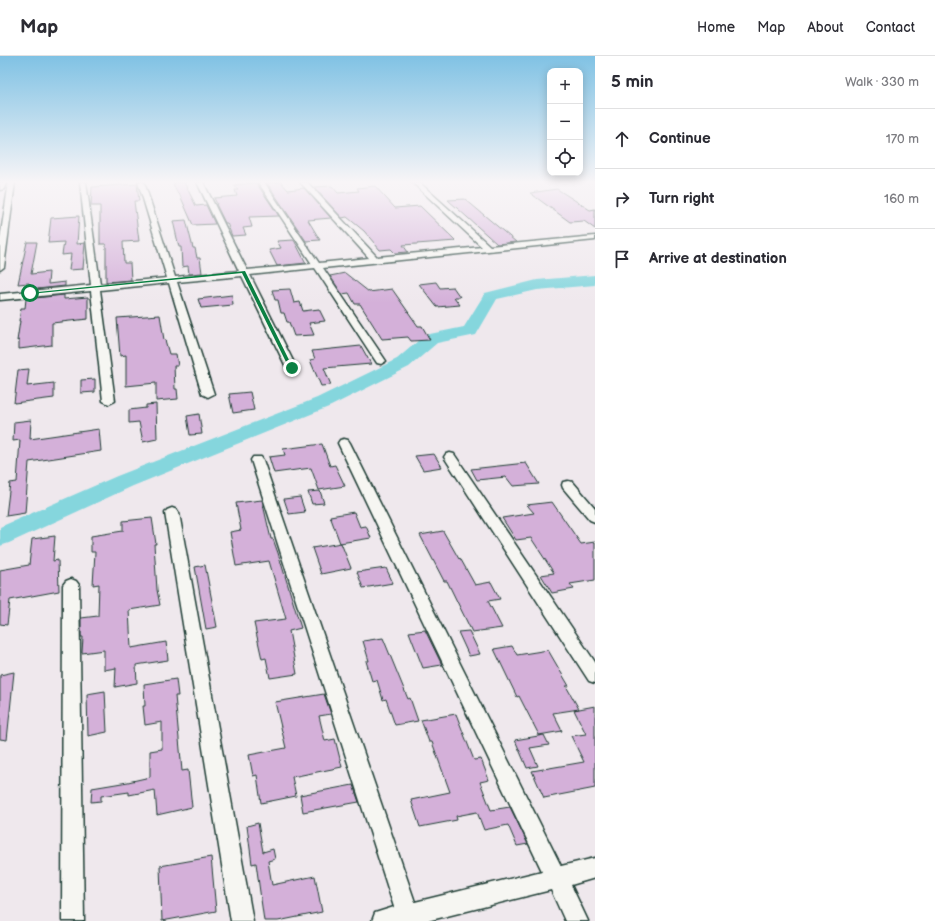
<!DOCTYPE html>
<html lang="en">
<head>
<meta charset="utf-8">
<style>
	:root { --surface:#fff; --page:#f2f2f3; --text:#2b2b33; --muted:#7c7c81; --line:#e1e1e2 }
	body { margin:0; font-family:"Balsamiq Sans",sans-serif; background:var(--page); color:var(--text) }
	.controls { position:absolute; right:12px; top:12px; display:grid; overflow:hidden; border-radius:8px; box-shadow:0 2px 10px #0003 }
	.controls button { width:36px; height:36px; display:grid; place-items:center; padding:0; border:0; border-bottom:1px solid var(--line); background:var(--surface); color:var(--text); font:20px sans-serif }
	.stop { position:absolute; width:12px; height:12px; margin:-9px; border:3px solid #0b8043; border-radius:50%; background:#fff }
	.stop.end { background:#0b8043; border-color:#fff; box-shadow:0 1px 4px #0008 }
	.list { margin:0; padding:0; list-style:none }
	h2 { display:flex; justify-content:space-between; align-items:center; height:52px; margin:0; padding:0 16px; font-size:17px }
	h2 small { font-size:13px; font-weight:400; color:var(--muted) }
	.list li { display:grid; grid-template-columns:26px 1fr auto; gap:12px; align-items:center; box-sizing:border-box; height:60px; padding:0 16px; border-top:1px solid var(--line) }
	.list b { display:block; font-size:15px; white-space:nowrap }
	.list em { font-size:13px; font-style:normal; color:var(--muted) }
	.icon { flex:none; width:22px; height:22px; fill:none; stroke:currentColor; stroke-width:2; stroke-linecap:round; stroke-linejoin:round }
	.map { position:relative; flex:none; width:595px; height:865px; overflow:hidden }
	header { display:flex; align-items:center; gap:24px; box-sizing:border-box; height:56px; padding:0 20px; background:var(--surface); border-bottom:1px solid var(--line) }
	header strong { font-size:19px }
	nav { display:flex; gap:22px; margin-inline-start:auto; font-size:14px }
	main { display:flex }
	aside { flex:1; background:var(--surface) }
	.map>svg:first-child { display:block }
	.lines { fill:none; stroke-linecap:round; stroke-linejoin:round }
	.river { fill:#85d6dd; fill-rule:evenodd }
	.building { fill:#d4b0d9; stroke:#1f3d34 }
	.minor-casing { stroke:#1f3d34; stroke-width:3 }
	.primary-casing { stroke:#1f3d34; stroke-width:3 }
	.minor { fill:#f6f6f2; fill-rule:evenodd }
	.primary { fill:#f6f6f2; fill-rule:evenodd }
	.route { fill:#0b8043 }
</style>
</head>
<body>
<header>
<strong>Map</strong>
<nav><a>Home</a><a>Map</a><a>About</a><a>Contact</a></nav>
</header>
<main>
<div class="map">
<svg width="595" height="865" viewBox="0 0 595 865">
	<rect width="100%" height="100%" fill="#efe8ed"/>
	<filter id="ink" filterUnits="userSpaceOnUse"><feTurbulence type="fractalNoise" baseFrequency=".025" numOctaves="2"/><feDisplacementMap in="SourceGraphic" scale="8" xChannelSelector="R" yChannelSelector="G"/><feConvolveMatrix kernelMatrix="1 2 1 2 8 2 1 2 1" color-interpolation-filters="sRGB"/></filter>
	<g filter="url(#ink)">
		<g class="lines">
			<path class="river" d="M595,219v10l-58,5 -40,9 -21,36 -39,8 -28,24 -78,39 -198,80 -124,57 -9,3v-19l117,-51 200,-78 80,-39 28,-24 39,-8 21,-34 52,-13z"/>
		</g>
		<path class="building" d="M174,126h10l12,24 10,-1 9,19 -22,1 -14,-32 -1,1 -5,-10h2z
			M281,126l7,8 16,-2 27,30 -23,2 12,20 -14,1 -39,-58z
			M254,127l3,1 22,32 -30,1 3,10 -9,1 3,7 -14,1 -5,-13h-2l-9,-19h1l-3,-6 23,-2 -2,-6h3l-4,-5z
			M137,128l2,17h-5l5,40 -16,1 1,21h6l1,17 -25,2v-38h-6v-38h-9l1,-19z
			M332,130l6,7 21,-2 -2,-3 18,-2 20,22 25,-2 36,35 -53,4 5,7 -13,1 -4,-4 -11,1 -16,-19 -17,-14 -5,1 -28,-31z
			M557,133l33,21 5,-1v20l-11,-8 -14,1 -40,-29z
			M465,143l51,43 -19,2 -49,-44z
			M79,160l-2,28 8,-1 -2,26 -14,1 2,-16 -9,1 2,-13 -16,1 3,-25z
			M186,164l7,28h2l2,10h3l2,15 -13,1 -1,-8 -6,1 -1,-20h-2l-6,-26z
			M294,184l12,23 -29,3 -8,-16 12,-2 -4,-7z
			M27,186h10l-6,32 18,-2 -1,12 17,-2v4l-37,4 1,-7 -11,1z
			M345,217l24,19 23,-3 26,37h4l8,14 -19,1 -3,-4 -26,2 -22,-35h-5l-6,-11 -7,1 -12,-18z
			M436,226l4,6 13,-1 7,10h-6l6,8 -23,2 -18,-23z
			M290,233l4,14 6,-1 3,9 16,-2 6,12 -16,2 5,12 -20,1 -5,-14h-2l-3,-9h-3l-3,-13h-3l-3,-10z
			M64,239v4l24,-2v22l-36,4v22l-33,4v-9l-2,1 3,-20h-1l2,-13h4l1,-9z
			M232,239l1,10 -32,3 -3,-9z
			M160,259l4,25h1l4,14h7l2,12h-4l1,23h2l1,10 -22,2v-18l-30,3v-31l-6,1 -3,-38z
			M361,290l10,18 -47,4 7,17 -10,1 -11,-26 5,-1 -3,-8z
			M29,313l-2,17 27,-3v15l-40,5 4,-33z
			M95,323v13l-14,1v-13z
			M250,336l4,18 -21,3 -4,-19z
			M156,348l1,35 -14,3 -4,-20 -10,1v-13l17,-2v-3z
			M199,358l3,20 -12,1 -3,-19z
			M31,364l-1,19 69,-10 2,22 -72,11 -4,51 -19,3 4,-33 7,-1 3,-42 -7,1 1,-19z
			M322,388l8,22 5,-1 10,21 -26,4 -8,-22 -37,5 -5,-16 16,-2 -2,-6z
			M434,398l8,13 -19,3 -8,-14z
			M526,407l13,21 -26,2 -7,-9 -29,3 -6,-11z
			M320,435l4,12 -12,1 -4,-12z
			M300,441l5,15 -16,2 -5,-15z
			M262,444l9,39h2l5,14 23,75 -12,3 8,43 -27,4 -4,-20 -4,1 -8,-36 32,-4 -17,-58 -33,5 -6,-34 11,-2 -5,-27z
			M552,446l29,42 14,-2v38l-25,4 4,5 -22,4 -11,-18 13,-2 -23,-35 -15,2 -14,-22 32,-5 -7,-8z
			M354,456l6,15 6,-1 5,12 -31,5 -10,-27z
			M152,462l4,26h-2l3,46 3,15 -31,5 2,38 35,-6 2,18 -32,5 1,18 -22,4 1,-19 -12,2v-20l-22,3 1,-16h-2v-19l17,-2 1,-32 -6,1 2,-33h-4v-16l32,-5v-10z
			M443,475l16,28 1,-1 15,27 16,-3 9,17 -12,2 14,27 -30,4 -25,-51h-3l-24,-46z
			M55,480l-2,25 5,-1 1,31 -49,9 -3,25 -7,-1v-54l29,-5 3,-26z
			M341,487l10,25 -30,6 -9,-26z
			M205,509l12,62 -11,2 -11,-62z
			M386,512l7,15 -30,5 -6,-16z
			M425,574l17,35 -19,3 -14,-36z
			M469,575l11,23 -11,2 -11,-24z
			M383,582l25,61 2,-1 8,23 -23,4 -9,-26 -3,1 -6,-20 -5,1 -6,-20h3l-6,-20z
			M512,590l5,9 31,-5 11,19 10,17h-3l13,23 -26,4 9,18 -23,4 -20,-39 -2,1 -23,-48z
			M14,616l-7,68 -7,-1v-64z
			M176,623l2,17h-3l7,75 6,-1 4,37 -35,8 -2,-25 -26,5v-3l-28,4v5l-10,1 1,-14 36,-6 22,-5v-26l12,-2v-27l-17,3 -2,-19h2l-1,-22z
			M105,635l2,41 -19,4 -1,-42z
			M324,638l7,20 -12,2 6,25 10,-2 7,28 -50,10 4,19 -35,7 -4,-28 -4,1 -4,-21 37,-7 -11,-46z
			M595,650v82l-51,10 -12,-27 52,-9 -13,-26 15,-2 -12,-24z
			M456,658l18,46 7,-1 8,21 -9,2 11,28 19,-3 18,37 -11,2 -9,-21 -24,5 -7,-18 -21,4 1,4 -37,7 -9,-27 39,-8 -18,-50h-3l-8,-22z
			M544,679l5,10 -19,3 8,18 -11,2 -12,-28z
			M353,729l6,17 -56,10 -3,-17z
			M258,767l5,29 10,-3 2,10 -7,2 4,24 43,-9 7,36 -44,9h-14l-8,-58 -4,1 -5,-38z
			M211,801l5,54 -54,10 -2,-55z"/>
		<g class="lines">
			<defs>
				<path id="minor" d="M9,126h6l-11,85 -4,3v-31z
					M80,126h6l14,102 67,-6 -29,-96h6l31,95 64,-6 -42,-89h6l44,88 65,-6 -54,-82h6l55,81 50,-5 -69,-76h7l70,75 105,-10 -70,-65h7l71,64 105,-10v4l-272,28 63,93 -5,3 -4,-1 -62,-95 -65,7 47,94 -5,3 -5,-3 -45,-93 -65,6 37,112 -6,3 -6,-3 -33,-111 -69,7 15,111 -6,3 -6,-3 -12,-110 -91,9v-6l91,-9z
					M344,383l4,1 2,3 211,423 34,-8v20l-24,7 17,36h-23l-14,-31 -124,31h-55l3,-8 19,-6 -143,-447 2,-3h8l2,3 152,442 127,-31 -204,-428 2,-3z
					M450,397l4,1 141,208v21l-6,-2 -145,-224 2,-3z
					M568,425l5,1 22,26v14l-5,-2 -27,-32 -1,-3 1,-3z
					M172,452l5,2 2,3 74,408h-22l-66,-408 2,-3z
					M71,523l5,2 3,4 5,336h-22l1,-336 3,-4z"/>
				<path id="primary" d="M0,126h6l-2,7 -4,1z"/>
			</defs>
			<use href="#minor" class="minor-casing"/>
			<use href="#primary" class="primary-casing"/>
			<use href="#minor" class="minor"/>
			<use href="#primary" class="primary"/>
		</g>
	</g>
	<linearGradient id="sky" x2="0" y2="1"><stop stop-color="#80c2e4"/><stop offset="0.51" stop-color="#f8f5f7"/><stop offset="1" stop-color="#f8f5f7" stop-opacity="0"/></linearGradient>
	<rect width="595" height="247" fill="url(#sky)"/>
	<path class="route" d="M245,215l49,99 -5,-2 -47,-95 -212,21 -2,-1z"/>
</svg>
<div class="controls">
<button>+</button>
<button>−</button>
<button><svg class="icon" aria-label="locate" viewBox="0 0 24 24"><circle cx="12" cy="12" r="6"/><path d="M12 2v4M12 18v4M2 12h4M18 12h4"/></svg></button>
</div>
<div class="stop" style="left:30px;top:237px"></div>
<div class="stop end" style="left:292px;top:312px"></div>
</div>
<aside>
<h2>5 min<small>Walk · 330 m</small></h2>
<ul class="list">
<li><svg class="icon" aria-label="ahead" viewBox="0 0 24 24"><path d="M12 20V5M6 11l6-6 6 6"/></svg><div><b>Continue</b></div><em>170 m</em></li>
<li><svg class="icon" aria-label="right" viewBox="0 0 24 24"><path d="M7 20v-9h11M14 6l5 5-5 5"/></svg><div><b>Turn right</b></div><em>160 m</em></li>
<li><svg class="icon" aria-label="arrive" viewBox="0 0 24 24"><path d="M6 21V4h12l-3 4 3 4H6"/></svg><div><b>Arrive at destination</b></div></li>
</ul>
</aside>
</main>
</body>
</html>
